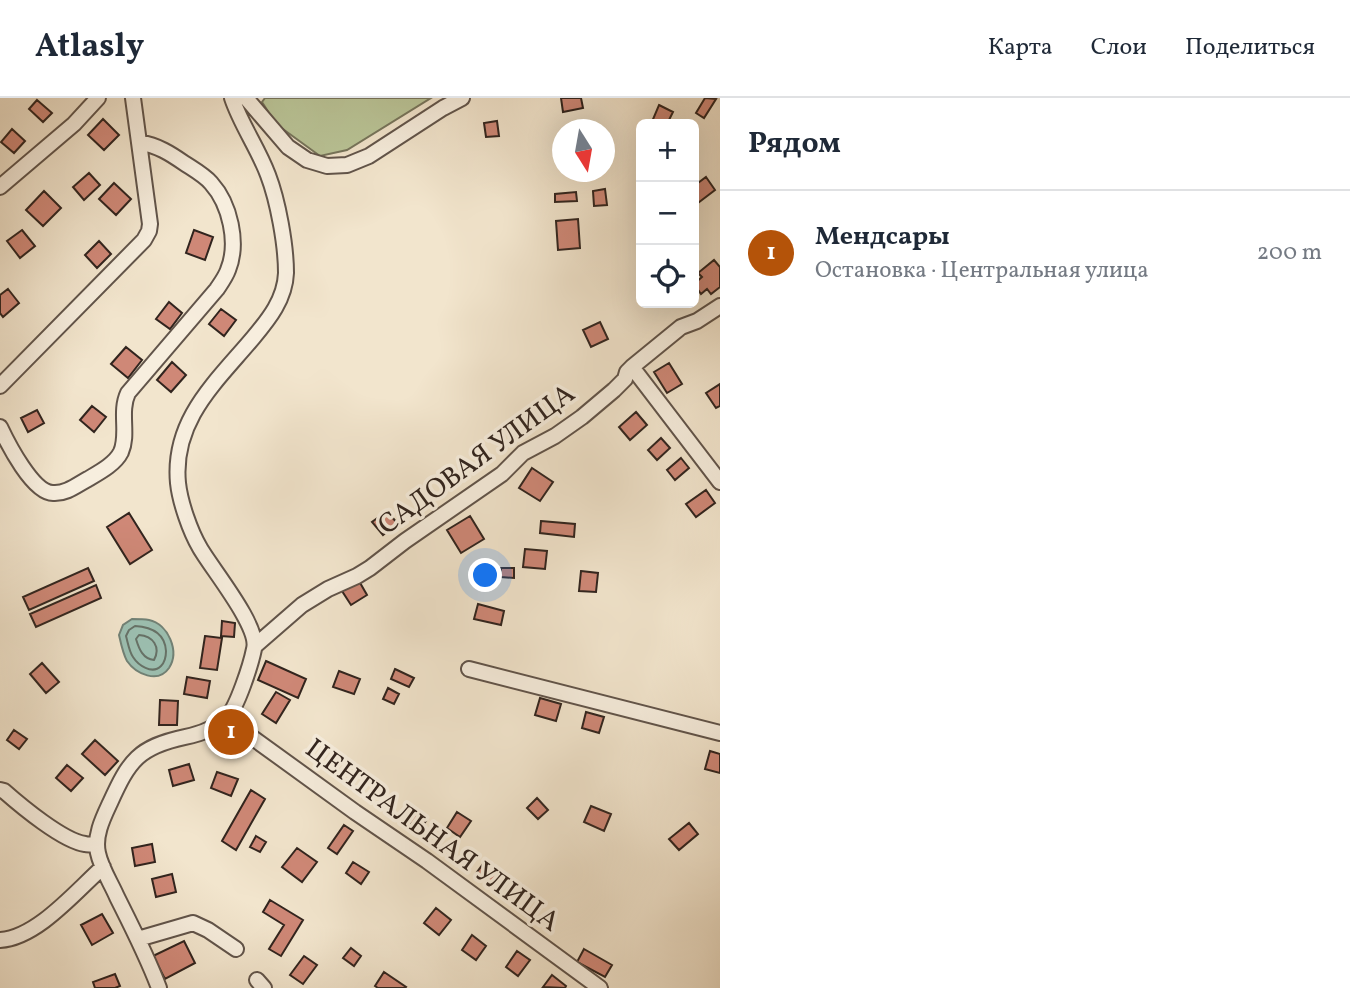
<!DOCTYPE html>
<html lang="ru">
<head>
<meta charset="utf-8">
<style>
	:root { --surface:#fff; --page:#f2f2f3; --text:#1f2937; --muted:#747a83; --line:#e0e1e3; --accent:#b45309 }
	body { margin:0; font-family:Vollkorn,serif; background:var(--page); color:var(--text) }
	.controls { position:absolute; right:21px; top:21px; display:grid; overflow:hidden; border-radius:10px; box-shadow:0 7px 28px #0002 }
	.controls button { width:63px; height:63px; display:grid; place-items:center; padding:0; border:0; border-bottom:2px solid var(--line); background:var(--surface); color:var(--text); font:35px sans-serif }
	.compass { position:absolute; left:552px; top:21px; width:63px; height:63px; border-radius:50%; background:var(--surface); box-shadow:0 7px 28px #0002; rotate:169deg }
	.you { position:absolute; left:486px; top:478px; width:24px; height:24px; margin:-18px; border:5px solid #fff; border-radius:50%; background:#1a73e8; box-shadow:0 0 0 10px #1a73e833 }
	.badge { display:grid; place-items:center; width:46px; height:46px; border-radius:50%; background:var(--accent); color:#fff; font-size:23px; font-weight:700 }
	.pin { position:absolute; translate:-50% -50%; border:4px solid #fff; box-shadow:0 2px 7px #0006 }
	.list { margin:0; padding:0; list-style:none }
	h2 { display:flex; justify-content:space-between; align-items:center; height:91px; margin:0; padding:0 28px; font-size:30px }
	h2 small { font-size:23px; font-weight:400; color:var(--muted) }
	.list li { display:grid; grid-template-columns:46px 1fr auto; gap:21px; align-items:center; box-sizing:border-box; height:126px; padding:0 28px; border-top:2px solid var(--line) }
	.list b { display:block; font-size:26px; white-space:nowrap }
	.list p { margin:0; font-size:23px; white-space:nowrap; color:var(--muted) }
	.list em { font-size:23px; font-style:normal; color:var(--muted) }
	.icon { flex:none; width:38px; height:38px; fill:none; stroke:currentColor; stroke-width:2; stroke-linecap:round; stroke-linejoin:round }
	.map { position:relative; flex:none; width:720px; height:890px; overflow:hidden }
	header { display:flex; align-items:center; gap:42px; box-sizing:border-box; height:98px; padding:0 35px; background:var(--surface); border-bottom:2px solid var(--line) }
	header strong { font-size:33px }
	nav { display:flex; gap:38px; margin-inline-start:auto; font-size:24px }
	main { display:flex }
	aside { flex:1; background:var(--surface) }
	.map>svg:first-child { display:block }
	.green { fill:#bac598; stroke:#76745b; stroke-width:2 }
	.water { fill:#9cc0b2; stroke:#718277; stroke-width:2 }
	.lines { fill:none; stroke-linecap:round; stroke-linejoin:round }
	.shore { stroke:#667268; stroke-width:2 }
	.building { fill:#cf8877; stroke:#31241e; stroke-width:2 }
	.minor-casing { stroke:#61544a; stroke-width:18 }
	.minor { stroke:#f7eede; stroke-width:14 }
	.labels { text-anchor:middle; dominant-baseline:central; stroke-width:7; stroke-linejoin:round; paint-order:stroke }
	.street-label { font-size:28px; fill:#31241e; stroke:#f7eede }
</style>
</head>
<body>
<header>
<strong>Atlasly</strong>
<nav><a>Карта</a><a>Слои</a><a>Поделиться</a></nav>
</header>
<main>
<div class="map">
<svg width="720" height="890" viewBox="0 0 720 890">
	<rect width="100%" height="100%" fill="#f2e5cd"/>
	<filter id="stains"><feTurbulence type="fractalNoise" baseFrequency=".00286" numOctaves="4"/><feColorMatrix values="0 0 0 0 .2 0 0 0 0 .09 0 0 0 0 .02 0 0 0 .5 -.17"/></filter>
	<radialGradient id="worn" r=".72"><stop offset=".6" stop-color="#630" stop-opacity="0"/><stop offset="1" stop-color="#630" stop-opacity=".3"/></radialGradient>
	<path class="green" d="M265,0h166l-84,52 -27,6 -44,-32 -14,-22z"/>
	<path class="water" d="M132,521c5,0 12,0 17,1 19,4 31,31 20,48 -11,16 -33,6 -42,-7 -4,-7 -6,-17 -8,-26l4,-10z"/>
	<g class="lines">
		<path class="shore" d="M135,528c16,1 30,7 31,25 0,5 -1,11 -5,15 -9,9 -23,-1 -28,-9 -4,-6 -5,-14 -7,-21l3,-6z
			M139,537c14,1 22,12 15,25 -11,-1 -15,-11 -18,-21z"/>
	</g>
	<path class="building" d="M561,0h20l2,10 -20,4z
		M705,0l11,1 -12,19 -8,-5z
		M37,2l15,13 -9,9 -14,-13z
		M659,7l14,7 -6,12h-16z
		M103,21l16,16 -15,15 -16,-15z
		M497,23l2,15 -13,1 -2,-14z
		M12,31l13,12 -11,12 -13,-11z
		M89,75l11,12 -16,15 -11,-13z
		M706,79l9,13 -21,16v-20z
		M114,85l17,16 -15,16 -17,-16z
		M605,91l2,16 -13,1 -1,-15z
		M44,93l17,17 -18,18 -17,-16z
		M576,94l1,9 -22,1v-8z
		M578,121l2,29 -22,2 -2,-29z
		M22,132l13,16 -15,12 -13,-17z
		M194,132l19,7 -8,23 -19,-7z
		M99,143l12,13 -14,14 -12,-13z
		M714,162l6,7v20l-9,7 -4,-5 -6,5 -7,-10 8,-7 -4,-4z
		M8,191l11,14 -16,14 -3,-4v-18z
		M169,204l13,11 -12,16 -14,-10z
		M221,211l15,11 -12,16 -15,-12z
		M600,224l8,17 -17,8 -8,-17z
		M126,249l16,13 -14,18 -17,-14z
		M172,264l14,13 -15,17 -14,-12z
		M669,265l13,21 -15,9 -13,-21z
		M720,286v22l-4,2 -10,-15z
		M92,308l14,11 -12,15 -14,-12z
		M37,312l7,13 -16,9 -7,-14z
		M636,314l11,13 -17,15 -11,-13z
		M661,340l9,10 -13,12 -9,-10z
		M681,360l8,10 -14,12 -8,-10z
		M532,370l21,14 -13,19 -21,-13z
		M706,392l9,13 -19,14 -10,-13z
		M387,413l10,12 -14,12 -11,-13z
		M129,415l23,37 -22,14 -23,-37z
		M470,418l14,23 -23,14 -14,-23z
		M541,423l34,3 -1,13 -34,-4z
		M525,451l22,2 -2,18 -22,-2z
		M88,470l6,13 -65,29 -6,-13z
		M501,470h13v10l-13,-1z
		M581,473l17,2 -2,19 -17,-1z
		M359,483l8,14 -16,10 -9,-14z
		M96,487l5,13 -65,29 -6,-13z
		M478,506l26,7 -3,14 -27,-6z
		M222,523l13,2 -1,14 -13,-1z
		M205,538l17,2 -5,32 -17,-2z
		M266,563l40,18 -8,19 -40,-18z
		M42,565l17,19 -13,11 -16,-19z
		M395,571l19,9 -5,9 -18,-8z
		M339,573l21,8 -6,15 -21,-7z
		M187,579l23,4 -3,17 -23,-4z
		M388,590l11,6 -5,10 -11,-5z
		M276,594l14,8 -14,23 -14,-9z
		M540,600l21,6 -5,17 -21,-6z
		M160,602l18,1 -1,24h-18z
		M586,614l18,5 -5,16 -17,-5z
		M14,632l13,9 -8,10 -12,-9z
		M95,642l23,21 -13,14 -23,-21z
		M710,653l10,3v19l-15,-4z
		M189,666l5,16 -21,6 -4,-16z
		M67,667l16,13 -12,13 -15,-13z
		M217,674l21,7 -7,17 -20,-8z
		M251,692l14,9 -29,51 -14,-9z
		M537,700l11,12 -10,9 -11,-11z
		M591,708l20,8 -7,17 -20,-9z
		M414,714l12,9 -7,9 -12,-10z
		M457,714l14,9 -11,16 -13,-9z
		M689,725l9,11 -19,16 -10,-11z
		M344,727l9,6 -16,23 -9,-6z
		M256,738l10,6 -6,10 -10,-5z
		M152,746l3,18 -20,4 -3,-18z
		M297,750l20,14 -15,20 -20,-15z
		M486,762l19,14 -9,12 -19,-14z
		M353,764l16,10 -8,12 -15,-11z
		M172,776l4,18 -20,5 -4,-18z
		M270,802l33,20 -22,36 -12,-7 15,-24 -21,-13z
		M436,810l15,12 -12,15 -15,-12z
		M102,816l11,19 -21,12 -11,-20z
		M472,837l14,11 -10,14 -14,-10z
		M184,843l11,22 -30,16 -12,-23z
		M351,850l10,8 -7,10 -11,-8z
		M584,851l28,16 -7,12 -28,-15z
		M517,853l13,9 -12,16 -12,-9z
		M304,858l13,9 -14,19 -13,-9z
		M384,874l22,15 -1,1h-27l-3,-2z
		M115,876l5,12 -5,2h-20l-2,-6z
		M552,877l14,11 -1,2 -22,-1z"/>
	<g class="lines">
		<defs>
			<path id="minor" d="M246,0l42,49 19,13 20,6 20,-1 22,-9 74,-48 19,-10
				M0,89l74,-63 24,-26
				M632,269l88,115
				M0,288l144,-146 5,-9 1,-7 -17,-126
				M0,329c8,17 33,66 53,66 13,1 24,-8 35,-14 12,-7 27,-15 33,-27 8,-18 -2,-40 7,-59l89,-104c4,-6 9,-13 11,-19 11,-27 2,-66 -17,-87 -7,-8 -18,-14 -27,-20 -13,-9 -27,-18 -43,-20
				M256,547l46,-40 26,-16 29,-13 13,-8 35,-27 97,-67 21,-21 32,-17 27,-19 32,-27 11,-11 2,-7 5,-5 49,-40 16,-6 23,-15
				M469,571l251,64
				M230,617l5,10 120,87 72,49 173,127
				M0,692l4,1c17,15 59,50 81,53 4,1 8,0 12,0
				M138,841l55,-16 15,7 28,19
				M0,842c37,-2 76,-49 103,-73
				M257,882l7,8
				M159,890c-12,-32 -27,-61 -42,-91 -6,-14 -16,-29 -19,-44 -4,-17 5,-35 12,-50 19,-42 28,-56 75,-66 15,-3 31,-9 42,-20 10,-9 24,-53 27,-68 6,-22 -42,-80 -54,-101 -10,-17 -20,-46 -22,-65 -6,-63 38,-101 75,-145 16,-19 32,-39 33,-65 0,-28 -8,-72 -18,-98 -10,-27 -27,-50 -36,-77"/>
		</defs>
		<use href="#minor" class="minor-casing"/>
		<use href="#minor" class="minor"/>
	</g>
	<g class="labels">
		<g class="street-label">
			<text transform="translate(477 362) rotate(-36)">САДОВАЯ УЛИЦА</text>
			<text transform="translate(432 738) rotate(36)">ЦЕНТРАЛЬНАЯ УЛИЦА</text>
		</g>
	</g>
	<rect width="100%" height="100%" filter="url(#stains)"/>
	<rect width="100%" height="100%" fill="url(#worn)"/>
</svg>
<div class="controls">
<button>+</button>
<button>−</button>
<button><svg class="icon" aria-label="locate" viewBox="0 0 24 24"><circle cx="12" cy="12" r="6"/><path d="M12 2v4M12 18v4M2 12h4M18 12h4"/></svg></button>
</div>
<svg class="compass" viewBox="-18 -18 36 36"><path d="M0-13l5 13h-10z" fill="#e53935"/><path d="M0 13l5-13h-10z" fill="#747a83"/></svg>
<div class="you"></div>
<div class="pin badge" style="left:231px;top:634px">1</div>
</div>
<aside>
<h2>Рядом<small></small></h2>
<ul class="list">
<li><span class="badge">1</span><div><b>Мендсары</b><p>Остановка · Центральная улица</p></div><em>200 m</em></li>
</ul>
</aside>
</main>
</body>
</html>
